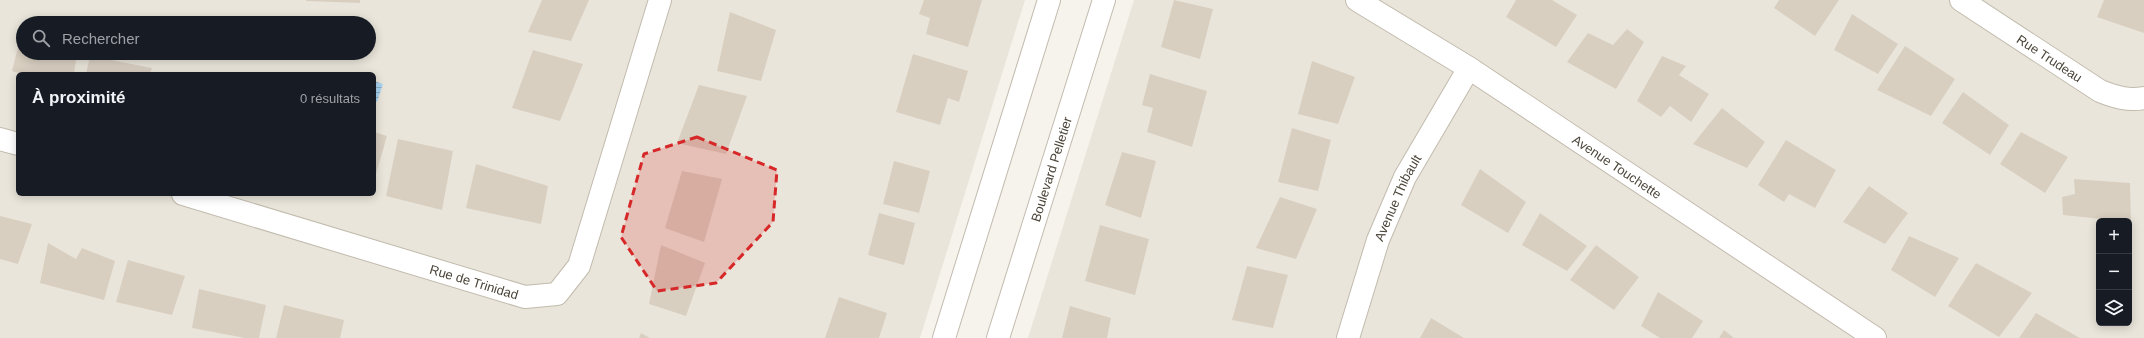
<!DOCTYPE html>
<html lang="fr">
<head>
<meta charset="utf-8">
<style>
	:root { --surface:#171b24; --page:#20242c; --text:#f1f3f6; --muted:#9ea1a6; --line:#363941 }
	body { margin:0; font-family:Helvetica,sans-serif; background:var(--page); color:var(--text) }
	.controls { position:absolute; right:12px; bottom:12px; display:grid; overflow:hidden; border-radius:6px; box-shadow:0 2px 10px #0003 }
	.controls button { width:36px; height:36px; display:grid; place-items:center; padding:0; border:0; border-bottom:1px solid var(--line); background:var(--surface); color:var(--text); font:20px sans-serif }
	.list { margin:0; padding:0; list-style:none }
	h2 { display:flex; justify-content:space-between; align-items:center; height:52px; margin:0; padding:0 16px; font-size:17px }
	h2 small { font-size:13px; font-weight:400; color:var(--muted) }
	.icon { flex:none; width:22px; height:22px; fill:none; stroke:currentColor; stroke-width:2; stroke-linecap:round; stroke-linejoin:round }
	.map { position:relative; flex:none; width:2144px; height:338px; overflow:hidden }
	.search { position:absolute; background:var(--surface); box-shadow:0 2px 10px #0003; left:16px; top:16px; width:360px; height:44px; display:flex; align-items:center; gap:10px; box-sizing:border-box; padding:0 14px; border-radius:22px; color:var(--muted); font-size:15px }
	.panel { position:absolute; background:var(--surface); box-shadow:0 2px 10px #0003; left:16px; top:72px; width:360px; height:124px; border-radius:6px }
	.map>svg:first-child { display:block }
	.residential { fill:#eae5da; fill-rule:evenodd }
	.water { fill:url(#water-rules) }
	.building { fill:#d8cfc1 }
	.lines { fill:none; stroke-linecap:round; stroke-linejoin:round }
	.minor-casing { stroke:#c2bbae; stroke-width:24 }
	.minor { stroke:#fff; stroke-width:22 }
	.marked { fill:#d62828; fill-opacity:0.2; stroke:#d62828; stroke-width:3; stroke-dasharray:8 5; stroke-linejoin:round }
	.labels { text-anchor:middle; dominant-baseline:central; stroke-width:3; stroke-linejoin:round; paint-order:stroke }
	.street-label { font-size:13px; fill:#4b4439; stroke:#fff }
</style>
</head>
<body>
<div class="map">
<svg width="2144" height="338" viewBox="0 0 2144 338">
	<defs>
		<pattern id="water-rules" width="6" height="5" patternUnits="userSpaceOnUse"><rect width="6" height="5" fill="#a9d4f2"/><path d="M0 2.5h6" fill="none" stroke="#8caec5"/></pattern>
	</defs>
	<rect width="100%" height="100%" fill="#f6f3ec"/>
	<path class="residential" d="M0,0h1025l-105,338h-920zM23,23h346v30h-346zM18,74h356v120h-356z
		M1134,0h1010v338h-1116zM2099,221h30v102h-30z"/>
	<path class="water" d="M374,81l9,3 -6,18 -3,-1z"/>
	<path class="building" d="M306,0h54v3l-54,-2z
		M542,0h47l-18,41 -43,-9z
		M924,0h58l-14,47 -42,-13 4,-16 -11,-4z
		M1174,0l39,9 -13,50 -39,-12z
		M1516,0h36l25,15 -21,32 -50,-30z
		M1779,0h60l-24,36 -41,-28z
		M2104,0h40v33l-47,-16z
		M730,12l46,18 -15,51 -44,-10z
		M1852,14l46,30 -20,30 -44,-24z
		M1627,29l17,13 -28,47 -49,-27 21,-29 25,12z
		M22,32l1,21h54l-3,21h-52l-10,-3z
		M1905,46l50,33 -24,37 -54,-26z
		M533,50l50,14 -23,57 -48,-13z
		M913,54l55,17 -9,31 -11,-4 -8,27 -44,-13z
		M90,56l62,12 -2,6h-64z
		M1662,56l24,10 -7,9 30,19 -18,28 -21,-16 -9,11 -24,-16z
		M1312,61l43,16 -17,47 -40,-10z
		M1150,74l57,17 -15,56 -45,-15 6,-24 -11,-3z
		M699,85l48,11 -21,58 -49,-11z
		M1963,92l46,33 -19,30 -48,-32z
		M1722,108l43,34 -18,26 -54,-24z
		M1292,128l39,12 -13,51 -40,-9z
		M374,132l13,4 -11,38h-2z
		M2021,132l47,25 -23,36 -45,-29z
		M398,139l55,12 -11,59 -56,-14z
		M1786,140l50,30 -21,38 -26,-14 -5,8 -26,-17z
		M1122,152l34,9 -15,57 -36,-13z
		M894,161l36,10 -11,42 -36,-9z
		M476,164l72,22 -7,38 -75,-16z
		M1480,169l46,33 -18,31 -47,-28z
		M682,171l40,8 -18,63 -39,-14z
		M2074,179l56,4 1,39 -68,-7 -1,-18 13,-3z
		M1869,186l39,27 -23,31 -42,-22z
		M1280,197l37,12 -21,50 -40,-11z
		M879,213l36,10 -11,42 -36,-10z
		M1540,213l47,33 -20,25 -45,-26z
		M0,216l32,8 -14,40 -18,-5z
		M1100,225l49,14 -14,56 -50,-14z
		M1909,236l50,22 -24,39 -44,-27z
		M48,243l28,16 6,-11 33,13 -11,39 -64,-17z
		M661,245l44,18 -19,53 -37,-12z
		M1596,245l43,32 -25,33 -44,-30z
		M128,260l57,16 -13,39 -56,-13z
		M1976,263l56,30 -33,44 -51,-31z
		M1247,266l41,9 -15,53 -41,-8z
		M199,289l67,16 -7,33h-14l-53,-10z
		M1658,292l45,29 -11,17h-32l-19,-12z
		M839,297l48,16 -8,25h-54z
		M284,305l60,15 -4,18h-64z
		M1070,306l41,12 -4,20h-45z
		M2036,313l44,25h-61z
		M1431,318l33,20h-44z
		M1724,330l10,8h-15z
		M641,333l9,5h-11z"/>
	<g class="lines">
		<defs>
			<g id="minor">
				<path id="s1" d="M1357,0l112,68 406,270"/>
				<path id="s2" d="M1961,0l139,91c15,6 28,10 44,7"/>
				<path d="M0,139l18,5"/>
				<path id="s3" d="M183,194l342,103 32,-3 22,-28 81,-266"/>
				<path d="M944,338l105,-338"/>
				<path id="s4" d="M998,338l106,-338"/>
				<path id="s5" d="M1348,338l30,-98 27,-63 64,-109"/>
			</g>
		</defs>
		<use href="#minor" class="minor-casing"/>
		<use href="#minor" class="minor"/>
	</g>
	<path class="marked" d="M697,137l80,33 -4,52 -57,61 -59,8 -36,-54 23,-83z"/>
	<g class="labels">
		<g class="street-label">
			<text stroke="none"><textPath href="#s2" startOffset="106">Rue Trudeau</textPath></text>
			<text stroke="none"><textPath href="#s1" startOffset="309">Avenue Touchette</textPath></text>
			<text stroke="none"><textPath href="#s4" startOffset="177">Boulevard Pelletier</textPath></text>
			<text stroke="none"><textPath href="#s5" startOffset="149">Avenue Thibault</textPath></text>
			<text stroke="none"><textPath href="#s3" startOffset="304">Rue de Trinidad</textPath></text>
		</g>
	</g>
</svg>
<div class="controls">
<button>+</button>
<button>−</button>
<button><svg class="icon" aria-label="layers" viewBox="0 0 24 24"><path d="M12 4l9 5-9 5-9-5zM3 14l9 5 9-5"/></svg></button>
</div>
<div class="search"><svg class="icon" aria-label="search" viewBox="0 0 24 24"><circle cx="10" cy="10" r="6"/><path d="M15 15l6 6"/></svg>Rechercher</div>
<section class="panel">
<h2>À proximité<small>0 résultats</small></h2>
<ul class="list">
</ul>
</section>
</div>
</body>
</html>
